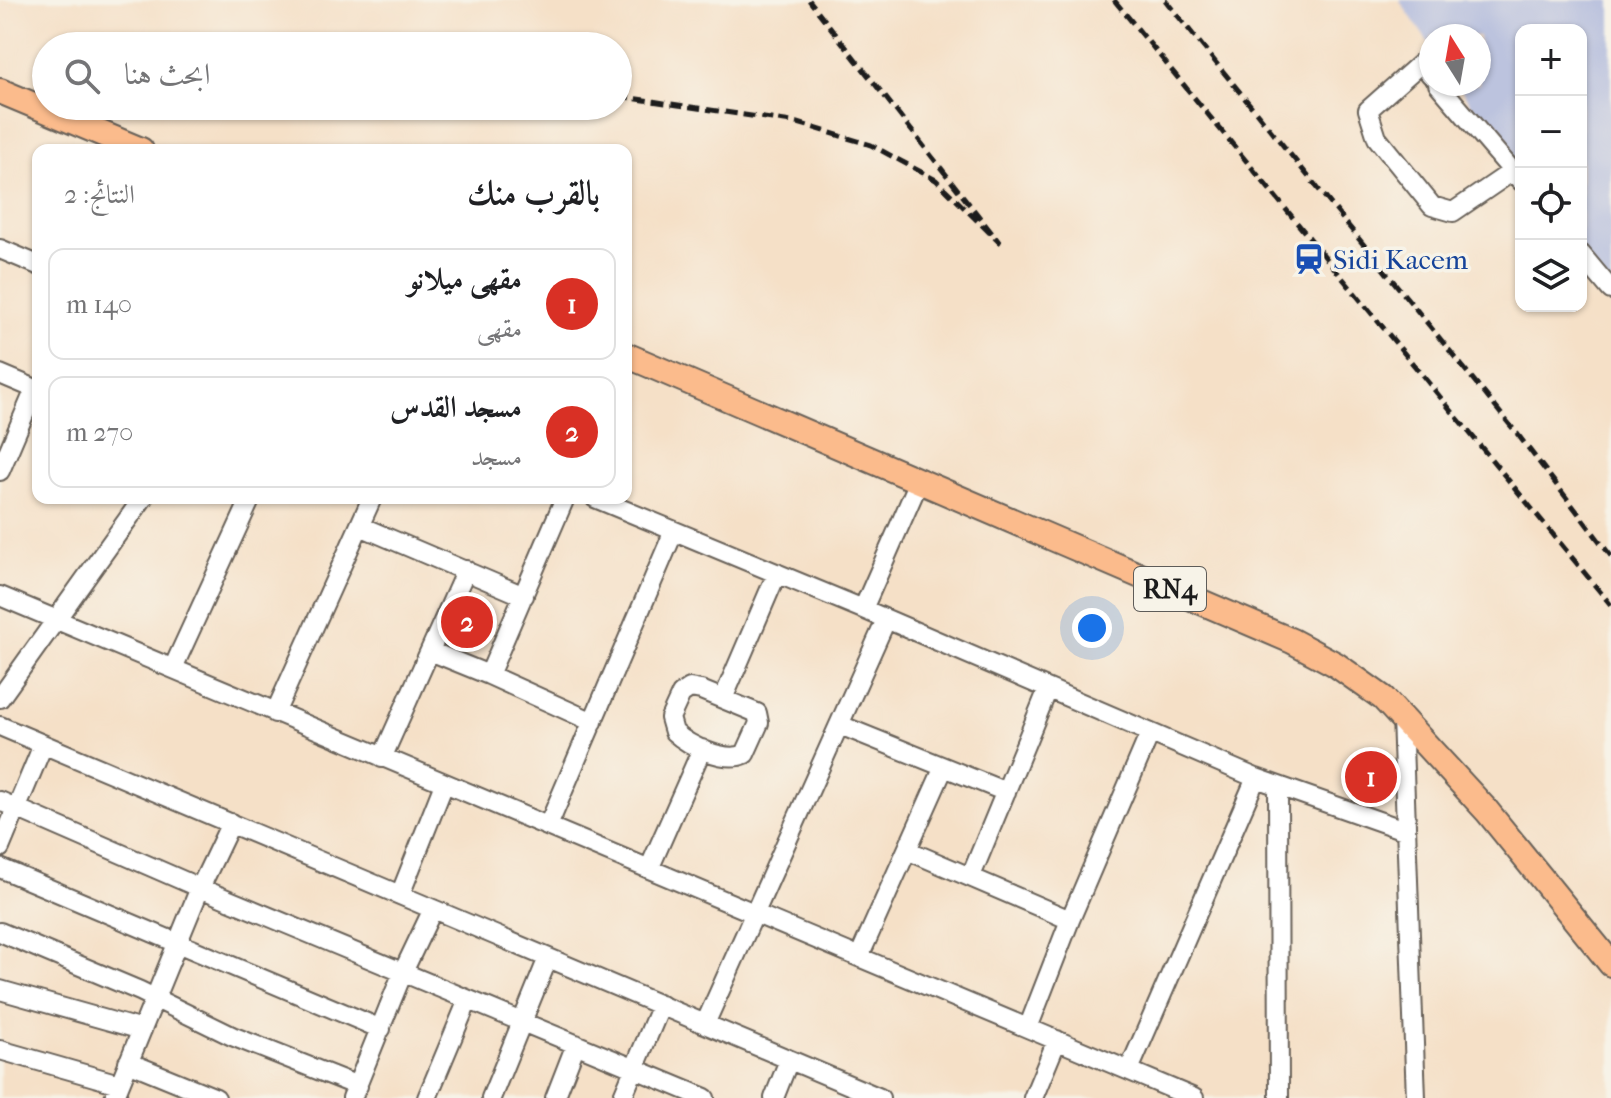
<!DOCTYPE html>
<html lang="ar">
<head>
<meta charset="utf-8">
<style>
	:root { --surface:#fff; --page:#f6f6f6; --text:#202124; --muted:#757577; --line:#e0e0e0; --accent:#d93025 }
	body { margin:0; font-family:"IM FELL French Canon",Amiri,serif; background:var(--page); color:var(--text); direction:rtl }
	.controls { position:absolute; right:24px; top:24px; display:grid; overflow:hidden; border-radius:16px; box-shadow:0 2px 6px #0004 }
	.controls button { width:72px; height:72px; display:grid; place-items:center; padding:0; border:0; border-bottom:2px solid var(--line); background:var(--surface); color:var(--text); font:40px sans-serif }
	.compass { position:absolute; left:1419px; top:24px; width:72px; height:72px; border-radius:50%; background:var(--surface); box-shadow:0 2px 6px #0004; rotate:349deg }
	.you { position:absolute; left:1092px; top:628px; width:28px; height:28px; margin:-20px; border:6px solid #fff; border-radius:50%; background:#1a73e8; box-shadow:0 0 0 12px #1a73e833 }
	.badge { display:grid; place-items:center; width:52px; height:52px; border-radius:50%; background:var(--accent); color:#fff; font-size:26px; font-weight:700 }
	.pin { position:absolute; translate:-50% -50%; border:4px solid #fff; box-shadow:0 2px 8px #0006 }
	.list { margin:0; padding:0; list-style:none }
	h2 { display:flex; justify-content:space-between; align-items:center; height:104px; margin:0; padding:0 32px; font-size:34px }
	h2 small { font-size:26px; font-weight:400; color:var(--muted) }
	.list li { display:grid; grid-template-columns:52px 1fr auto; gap:24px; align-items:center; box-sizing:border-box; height:112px; margin:0 16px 16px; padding:0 16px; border:2px solid var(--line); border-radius:16px }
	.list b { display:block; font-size:30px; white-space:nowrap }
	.list p { margin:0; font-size:26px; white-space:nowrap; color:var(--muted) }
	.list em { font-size:26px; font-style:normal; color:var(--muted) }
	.icon { flex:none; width:44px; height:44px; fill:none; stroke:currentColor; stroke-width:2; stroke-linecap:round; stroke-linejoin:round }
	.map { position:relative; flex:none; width:1611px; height:1098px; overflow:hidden; direction:ltr }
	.search { position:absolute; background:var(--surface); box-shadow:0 2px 6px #0004; left:32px; top:32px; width:600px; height:88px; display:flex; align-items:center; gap:20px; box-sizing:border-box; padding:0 28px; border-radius:44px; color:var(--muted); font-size:30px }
	.panel { position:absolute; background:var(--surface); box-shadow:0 2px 6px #0004; left:32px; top:144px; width:600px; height:360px; border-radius:16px; direction:rtl }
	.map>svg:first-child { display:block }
	.industrial { fill:#bcc3de }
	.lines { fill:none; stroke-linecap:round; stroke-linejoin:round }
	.minor-casing { stroke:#686158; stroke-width:22 }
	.major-casing { stroke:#686158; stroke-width:28 }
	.minor { stroke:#fff; stroke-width:18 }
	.major { stroke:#fbbb8c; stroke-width:24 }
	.rail { stroke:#1c1c1c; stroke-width:5; stroke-dasharray:12 6; stroke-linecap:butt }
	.labels { text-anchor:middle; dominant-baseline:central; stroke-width:7; stroke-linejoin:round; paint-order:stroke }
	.shield { fill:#f7f3e8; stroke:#5e5c59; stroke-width:2 }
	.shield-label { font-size:26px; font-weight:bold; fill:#1c1c1c }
	.transit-label { font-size:28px; fill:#164399; stroke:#f7f3e8; text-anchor:start }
</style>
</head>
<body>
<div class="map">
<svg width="1611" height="1098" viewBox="0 0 1611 1098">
	<rect width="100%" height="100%" fill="#f7f3e8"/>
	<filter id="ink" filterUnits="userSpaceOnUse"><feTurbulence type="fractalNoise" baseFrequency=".0125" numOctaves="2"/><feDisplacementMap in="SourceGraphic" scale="16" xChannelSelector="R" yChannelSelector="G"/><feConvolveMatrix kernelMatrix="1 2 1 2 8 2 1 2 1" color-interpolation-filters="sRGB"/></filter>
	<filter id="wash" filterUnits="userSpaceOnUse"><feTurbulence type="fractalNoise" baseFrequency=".006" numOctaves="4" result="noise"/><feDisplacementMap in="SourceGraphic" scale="32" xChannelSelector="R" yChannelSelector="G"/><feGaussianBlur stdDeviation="1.8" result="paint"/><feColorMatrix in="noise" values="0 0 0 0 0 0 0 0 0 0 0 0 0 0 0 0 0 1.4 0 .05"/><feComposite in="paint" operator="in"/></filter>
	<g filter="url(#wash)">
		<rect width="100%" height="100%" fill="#f5e0c7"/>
		<path class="industrial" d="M1399,0h212v307l-30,-43v-234h-60v147l-64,-93h22v-48h-48v10z"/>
	</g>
	<g filter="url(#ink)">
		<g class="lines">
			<defs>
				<path id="minor" d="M1431,75l-10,-12 -53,47 9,28 55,68 21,6 60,-41
					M1438,84l83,97
					M0,249l38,16
					M1581,254l30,36
					M0,374l38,16
					M0,471l35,-82
					M565,498l-76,177 104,47
					M595,498l268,111 393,169 148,52
					M360,526l164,70
					M0,596l1194,502
					M863,609l57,-130
					M430,651l59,24
					M173,668l78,-170
					M690,688l11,2 56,23 2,10 -14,31c-20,9 -56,-8 -71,-22l-4,-14 11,-24z
					M0,698l143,-200
					M723,699l54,-126
					M275,713l97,-215
					M1402,717l14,381
					M840,725l166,67
					M0,726l880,372
					M382,758l84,-188
					M1278,786l1,312
					M0,801l200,87 505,210
					M548,826l126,-295
					M0,848l43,-103
					M907,850l163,70
					M0,868l381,161
					M649,869l53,-120
					M971,876l77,-187
					M400,895l44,-111
					M0,932l140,59 92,45 126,50
					M859,957l85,-190
					M0,990l142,40
					M705,1024l181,-404
					M1028,1028l42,-108 80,-187
					M0,1050l119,34
					M128,1062l88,36
					M1129,1070l127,-292
					M114,1098l86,-210 31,-65
					M352,1098l51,-126 30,-63
					M427,1098l41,-98
					M491,1098l57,-140
					M555,1098l21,-54
					M622,1098l39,-93
					M774,1098l15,-38
					M1033,1098l24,-58"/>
				<path id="major" d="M0,91l141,59
					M626,355l666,286 43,23 48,34 104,113 124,153"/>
			</defs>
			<use href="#minor" class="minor-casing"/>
			<use href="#major" class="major-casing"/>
			<use href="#minor" class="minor"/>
			<use href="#major" class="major"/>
			<path class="rail" d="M1114,0l497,605
				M1165,0l354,436 92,120
				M618,96l180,27 73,22 65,35 63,62 -190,-242"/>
		</g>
	</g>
	<defs>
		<symbol id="station-bare" viewBox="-9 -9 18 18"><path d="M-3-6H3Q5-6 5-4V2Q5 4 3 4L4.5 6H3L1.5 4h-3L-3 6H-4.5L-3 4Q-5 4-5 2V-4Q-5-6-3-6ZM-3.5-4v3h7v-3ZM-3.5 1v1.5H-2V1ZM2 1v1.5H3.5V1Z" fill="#1a4fb4" stroke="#f7f3e8" stroke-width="2.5" paint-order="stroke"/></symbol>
	</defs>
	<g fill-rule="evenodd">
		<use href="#station-bare" x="1287" y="237" width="44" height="44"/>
	</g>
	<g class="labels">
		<rect class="shield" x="1134" y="567" width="72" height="44" rx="6"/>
		<g class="shield-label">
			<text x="1170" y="589">RN4</text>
		</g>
		<g class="transit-label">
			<text x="1333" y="259">Sidi Kacem</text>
		</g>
	</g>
</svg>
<div class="controls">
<button>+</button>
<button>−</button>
<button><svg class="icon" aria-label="locate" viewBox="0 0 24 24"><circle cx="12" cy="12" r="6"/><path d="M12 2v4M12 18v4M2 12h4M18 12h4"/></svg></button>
<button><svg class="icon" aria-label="layers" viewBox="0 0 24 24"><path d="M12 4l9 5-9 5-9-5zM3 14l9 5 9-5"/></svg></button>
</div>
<svg class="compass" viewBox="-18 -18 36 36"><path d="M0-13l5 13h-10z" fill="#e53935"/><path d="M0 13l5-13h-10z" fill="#757577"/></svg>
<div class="you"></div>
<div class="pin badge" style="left:1371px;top:777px">1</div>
<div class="pin badge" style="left:467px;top:622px">2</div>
<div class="search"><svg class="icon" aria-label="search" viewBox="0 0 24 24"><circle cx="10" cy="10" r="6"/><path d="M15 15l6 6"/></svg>ابحث هنا</div>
<section class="panel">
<h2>بالقرب منك<small>النتائج: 2</small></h2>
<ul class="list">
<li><span class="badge">1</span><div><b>مقهى ميلانو</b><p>مقهى</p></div><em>140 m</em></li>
<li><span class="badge">2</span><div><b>مسجد القدس</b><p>مسجد</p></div><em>270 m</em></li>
</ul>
</section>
</div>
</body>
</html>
